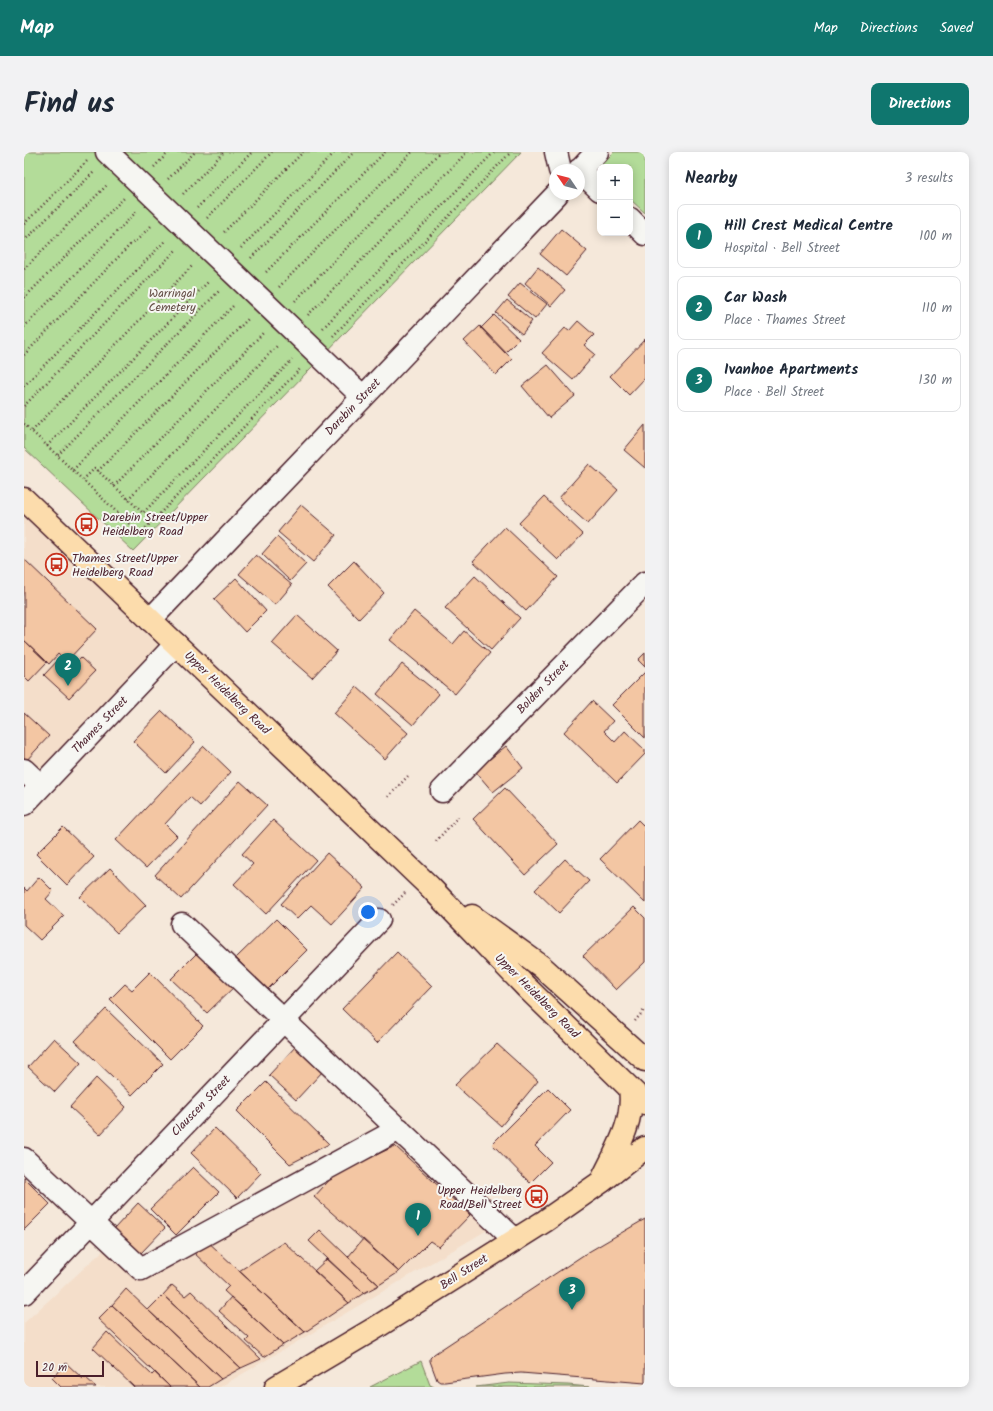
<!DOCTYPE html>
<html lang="en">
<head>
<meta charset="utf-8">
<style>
	:root { --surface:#fff; --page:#f2f2f3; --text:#1f2937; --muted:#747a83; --line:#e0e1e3; --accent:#0f766e }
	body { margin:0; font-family:Kalam,sans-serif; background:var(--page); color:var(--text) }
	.controls { position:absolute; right:12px; top:12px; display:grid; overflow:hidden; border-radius:8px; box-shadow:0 2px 10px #0003 }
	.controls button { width:36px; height:36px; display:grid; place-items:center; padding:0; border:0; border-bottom:1px solid var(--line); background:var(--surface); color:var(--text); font:20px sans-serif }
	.compass { position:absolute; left:525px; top:12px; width:36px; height:36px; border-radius:50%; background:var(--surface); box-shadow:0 2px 10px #0003; rotate:305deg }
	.scale { position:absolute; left:12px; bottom:10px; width:68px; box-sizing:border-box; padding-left:4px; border:2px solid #4a1f2b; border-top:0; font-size:11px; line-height:14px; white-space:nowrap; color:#4a1f2b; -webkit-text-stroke:3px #f6f6f2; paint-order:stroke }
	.you { position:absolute; left:344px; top:760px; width:14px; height:14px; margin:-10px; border:3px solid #fff; border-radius:50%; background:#1a73e8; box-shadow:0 0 0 6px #1a73e833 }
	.badge { display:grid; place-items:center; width:26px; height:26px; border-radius:50%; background:var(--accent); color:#fff; font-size:13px; font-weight:700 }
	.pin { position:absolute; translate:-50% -33px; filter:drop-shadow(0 1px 2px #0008) }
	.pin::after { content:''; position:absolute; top:21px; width:14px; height:12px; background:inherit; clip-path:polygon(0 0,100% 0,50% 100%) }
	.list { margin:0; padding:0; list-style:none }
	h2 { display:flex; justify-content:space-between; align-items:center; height:52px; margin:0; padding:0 16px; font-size:17px }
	h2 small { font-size:13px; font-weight:400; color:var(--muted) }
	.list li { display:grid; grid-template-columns:26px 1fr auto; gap:12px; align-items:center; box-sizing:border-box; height:64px; margin:0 8px 8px; padding:0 8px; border:1px solid var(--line); border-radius:8px }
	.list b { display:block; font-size:15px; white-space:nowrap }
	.list p { margin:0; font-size:13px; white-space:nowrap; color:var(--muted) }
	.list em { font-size:13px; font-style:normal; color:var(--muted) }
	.map { position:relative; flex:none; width:621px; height:1235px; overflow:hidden; border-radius:8px }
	header { display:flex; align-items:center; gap:24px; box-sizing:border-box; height:56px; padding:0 20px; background:var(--accent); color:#fff }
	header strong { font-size:19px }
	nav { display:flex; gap:22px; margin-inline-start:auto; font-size:14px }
	.intro { display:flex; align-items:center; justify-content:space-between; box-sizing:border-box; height:96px; padding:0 24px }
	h1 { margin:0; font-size:28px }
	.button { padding:10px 18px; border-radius:8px; background:var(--accent); color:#fff; font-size:14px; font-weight:700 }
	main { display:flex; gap:24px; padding:0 24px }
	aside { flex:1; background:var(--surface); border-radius:8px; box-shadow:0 2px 10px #0003 }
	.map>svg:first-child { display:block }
	.built { fill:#f4deca }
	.green { fill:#b3dc99; stroke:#7e7e62 }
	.building { fill:#f3c6a3; stroke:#4a1f2b }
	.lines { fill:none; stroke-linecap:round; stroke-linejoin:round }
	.minor-casing { stroke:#4a1f2b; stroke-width:25 }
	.major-casing { stroke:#4a1f2b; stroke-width:25 }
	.path { stroke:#4a1f2b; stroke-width:2.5; stroke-dasharray:1 3; stroke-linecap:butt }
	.minor { stroke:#f6f6f2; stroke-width:22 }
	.major { stroke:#fcdcac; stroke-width:22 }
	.labels { text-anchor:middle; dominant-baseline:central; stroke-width:4; stroke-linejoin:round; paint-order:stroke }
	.park-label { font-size:12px; fill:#644e46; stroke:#f6f6f2 }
	.street-label { font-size:12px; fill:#4a1f2b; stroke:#f6f6f2 }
	.poi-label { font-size:12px; fill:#4a1f2b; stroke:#f6f6f2; text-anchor:start }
</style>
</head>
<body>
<header>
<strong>Map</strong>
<nav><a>Map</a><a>Directions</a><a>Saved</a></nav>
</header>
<div class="intro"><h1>Find us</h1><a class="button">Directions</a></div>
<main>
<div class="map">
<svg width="621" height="1235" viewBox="0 0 621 1235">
	<rect width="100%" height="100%" fill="#f5e8da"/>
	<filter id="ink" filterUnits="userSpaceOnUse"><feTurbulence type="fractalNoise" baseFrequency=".025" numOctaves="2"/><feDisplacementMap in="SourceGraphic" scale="8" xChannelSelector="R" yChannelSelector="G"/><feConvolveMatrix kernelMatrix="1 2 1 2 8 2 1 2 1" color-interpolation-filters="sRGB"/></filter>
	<g filter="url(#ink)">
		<path class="built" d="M0,348l152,144 -135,142 -17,-16z
			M369,985l96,92 -269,158h-196v-64l83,-76 31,28z"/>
		<path class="green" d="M0,0h497l-388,399 -109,-103z
			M590,0h31v61l-15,-14v-32h-30v4l-2,-3z
			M397,1209l9,24 4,2h-64z
			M485,1231l59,2 22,2h-114z"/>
		<path class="building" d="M537,77l26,22 -21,25 -26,-22z
			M514,115l27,23 -14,16 -26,-23z
			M496,131l27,21 -12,15 -27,-22z
			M483,148l25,21 -10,13 -26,-21z
			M470,163l25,24 -14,14 -24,-25z
			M554,169l16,14 -10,10 11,9 -22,26 -31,-27 23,-25 4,3z
			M456,174l32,33 -16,16 -32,-34z
			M621,187v39l-16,17 -19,-19z
			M524,213l27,31 -26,22 -27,-32z
			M621,273v43l-21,-18z
			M565,312l29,26 -30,34 -29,-26z
			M520,345l39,37 -25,26 -39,-37z
			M277,353l35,30 -23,27 -35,-30z
			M481,375l53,50 -32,34 -53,-50z
			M253,385l29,27 -16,17 -28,-27z
			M232,403l36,30 -17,20 -36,-31z
			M0,407l73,70 -31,33 -8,-8 -9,10 -25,-24z
			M330,409l30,32 -25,26 -31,-32z
			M451,424l45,42 -29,32 -46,-42z
			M212,426l30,33 -21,21 -31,-33z
			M390,459l39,33 11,-13 26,22 -35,41 -65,-54z
			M273,463l40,36 -25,27 -40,-35z
			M0,488l23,22 -18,19 -5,-5z
			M621,501v14l-7,-7z
			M37,505l11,10 9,-9 14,13 -26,27 -25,-23z
			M378,512l37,30 -26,31 -36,-31z
			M621,520v66l-33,-33z
			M333,535l51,46 -23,26 -51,-46z
			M568,549l21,20 -9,10 11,11 10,-11 20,19v4l-28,29 -53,-51z
			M138,559l33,31 -29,31 -33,-32z
			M0,561l25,23 -24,26 -1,-1z
			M180,594l27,26 -31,34 -10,-9 -25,27 12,12 -31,32 -30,-28z
			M482,594l17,22 -30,24 -18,-21z
			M216,629l27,24 -86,94 -26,-24z
			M481,636l53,56 -33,31 -52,-56z
			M249,668l43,40 -50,54 -32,-30 19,-20 -11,-10z
			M614,668l7,7v76l-45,-44z
			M39,675l31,30 -27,28 -31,-31z
			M303,701l38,35 -33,36 -21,-19 -14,14 -16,-15z
			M541,707l24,22 -30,32 -24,-23z
			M86,716l36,37 -29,28 -37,-36z
			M15,725l14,14 -7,8 18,17 -24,24 -16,-15v-37l3,3z
			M610,755l11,11v44l-29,28 -33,-34z
			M252,767l31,31 -40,40 -31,-32z
			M178,796l36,35 -31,30 -36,-34z
			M373,800l35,34 -55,57 -35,-34z
			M126,820l53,54 -33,33 -60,-60 15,-15 7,6z
			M82,857l57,55 -31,31 -57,-54z
			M30,886l27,25 -26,29 -27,-25z
			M473,892l41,37 -37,45 -46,-41z
			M273,893l27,25 -28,30 -27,-25z
			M72,926l30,29 -26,28 -30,-28z
			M242,930l63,62 -39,20 -53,-53z
			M524,936l22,22 -35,36 16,16 -21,21 -38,-39z
			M191,976l46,45 -24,25 -46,-45z
			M371,994l75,69 -31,32 -9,-6 -31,31 -85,-75 20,-22z
			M169,1015l26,25 -43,43 -26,-26z
			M0,1026l26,26 -26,26z
			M114,1051l27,25 -25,26 -26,-25z
			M621,1067v164l-124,-10 -16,1 -60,8h-5l-3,-2 -7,-19v-3l4,-4 151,-100z
			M296,1078l28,27 31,28 -15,8 -55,-52z
			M181,1087l100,93 -22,13 -59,-54 5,-5 -36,-34z
			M339,1087l36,33 -20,13 -31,-28z
			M260,1090l65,61 -44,29 -66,-61z
			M303,1107l37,34 -15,10 -35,-32z
			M148,1133l13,11 6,-5 70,68 -20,9 -78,-73z
			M102,1137l22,21 73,69 -13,8h-8l-88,-82z
			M139,1143l78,73 -20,11 -73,-69z
			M207,1145l52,48 -19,12 -18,-16 3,-3 -30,-27z
			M88,1153l88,82h-30l-72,-68z
			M83,1180l45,43 3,-3 15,15h-36l-41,-39z
			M42,1211l17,16 2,-2 11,10h-35l-9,-9z"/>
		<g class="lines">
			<defs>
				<path id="minor" d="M83,0l256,245
					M532,0l4,18
					M555,18l21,20
					M555,19l18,-19
					M606,67l15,15
					M126,468l407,-426
					M0,618l17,16
					M418,639l203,-208
					M0,652l152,-160
					M158,772l333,316
					M0,1007l117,110 258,-140
					M0,1141l355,-373"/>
				<path id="major" d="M0,347l406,388 96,100 119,116
					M448,764l69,50 104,94
					M579,1026c14,-29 32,-57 27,-90
					M252,1235l101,-60 168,-106 56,-39 44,-34"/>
			</defs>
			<use href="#minor" class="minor-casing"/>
			<use href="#major" class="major-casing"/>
			<path class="path" d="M0,2l2,-2
				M130,15l15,-15
				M144,27l27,-27
				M159,42l41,-42
				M173,56l55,-56
				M183,66l65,-66
				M0,72l63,-63
				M200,80l79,-80
				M0,89l71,-70
				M217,96l94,-96
				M227,106l103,-106
				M0,117l84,-85
				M242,120l119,-120
				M255,135l133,-135
				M0,146l100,-100
				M271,149l145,-149
				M284,163l159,-163
				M0,175l113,-116
				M299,176l171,-176
				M309,184l178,-184
				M0,203l106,-110 9,-7 12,-12
				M0,234l142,-146
				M0,254l153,-157
				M0,272l116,110 161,-166
				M8,279l161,-166
				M23,294l162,-165
				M34,303l162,-165
				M49,318l162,-166
				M74,319l151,-153
				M59,328l12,-12 48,45 149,-153
				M90,334l149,-153
				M104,347l150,-154
				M364,645l21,-22
				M412,689l22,-24
				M369,753l12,-12
				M611,869l10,-12"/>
			<use href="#minor" class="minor"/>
			<use href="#major" class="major"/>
		</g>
	</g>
	<defs>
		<symbol id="bus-ring" viewBox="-11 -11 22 22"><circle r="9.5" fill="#f6f6f2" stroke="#c8321e" stroke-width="1.5"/><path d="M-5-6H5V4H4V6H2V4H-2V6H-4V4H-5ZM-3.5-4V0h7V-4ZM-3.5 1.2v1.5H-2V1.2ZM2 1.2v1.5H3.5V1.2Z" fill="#c8321e"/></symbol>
	</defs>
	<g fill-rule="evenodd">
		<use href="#bus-ring" x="50" y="360" width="25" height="25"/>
		<use href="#bus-ring" x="20" y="400" width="25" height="25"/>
		<use href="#bus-ring" x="500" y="1032" width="25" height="25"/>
	</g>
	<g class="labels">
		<g class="park-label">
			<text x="148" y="141">Warringal<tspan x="148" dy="14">Cemetery</tspan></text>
		</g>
		<g class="street-label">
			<text transform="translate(329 255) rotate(-46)">Darebin Street</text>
			<text transform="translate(519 535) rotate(-46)">Bolden Street</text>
			<text transform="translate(203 541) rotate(44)">Upper Heidelberg Road</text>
			<text transform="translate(76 573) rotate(-46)">Thames Street</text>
			<text transform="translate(513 844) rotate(45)">Upper Heidelberg Road</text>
			<text transform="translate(177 954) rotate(-46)">Clauscen Street</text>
			<text transform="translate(440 1120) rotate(-33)">Bell Street</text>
		</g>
		<g class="poi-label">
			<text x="78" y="365">Darebin Street/Upper<tspan x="78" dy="14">Heidelberg Road</tspan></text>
			<text x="48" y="406">Thames Street/Upper<tspan x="48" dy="14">Heidelberg Road</tspan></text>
			<text x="498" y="1038" text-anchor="end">Upper Heidelberg<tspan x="498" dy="14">Road/Bell Street</tspan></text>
		</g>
	</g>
</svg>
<div class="controls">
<button>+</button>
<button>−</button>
</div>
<svg class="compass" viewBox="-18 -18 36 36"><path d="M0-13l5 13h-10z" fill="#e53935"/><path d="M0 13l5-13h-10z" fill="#747a83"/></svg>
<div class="scale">20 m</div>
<div class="you"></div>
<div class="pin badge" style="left:394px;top:1084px">1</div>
<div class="pin badge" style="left:44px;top:534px">2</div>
<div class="pin badge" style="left:548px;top:1158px">3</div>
</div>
<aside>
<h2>Nearby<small>3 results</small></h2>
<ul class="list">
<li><span class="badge">1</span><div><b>Hill Crest Medical Centre</b><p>Hospital · Bell Street</p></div><em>100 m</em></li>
<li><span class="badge">2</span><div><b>Car Wash</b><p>Place · Thames Street</p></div><em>110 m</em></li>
<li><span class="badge">3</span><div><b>Ivanhoe Apartments</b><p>Place · Bell Street</p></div><em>130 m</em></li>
</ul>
</aside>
</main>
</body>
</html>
